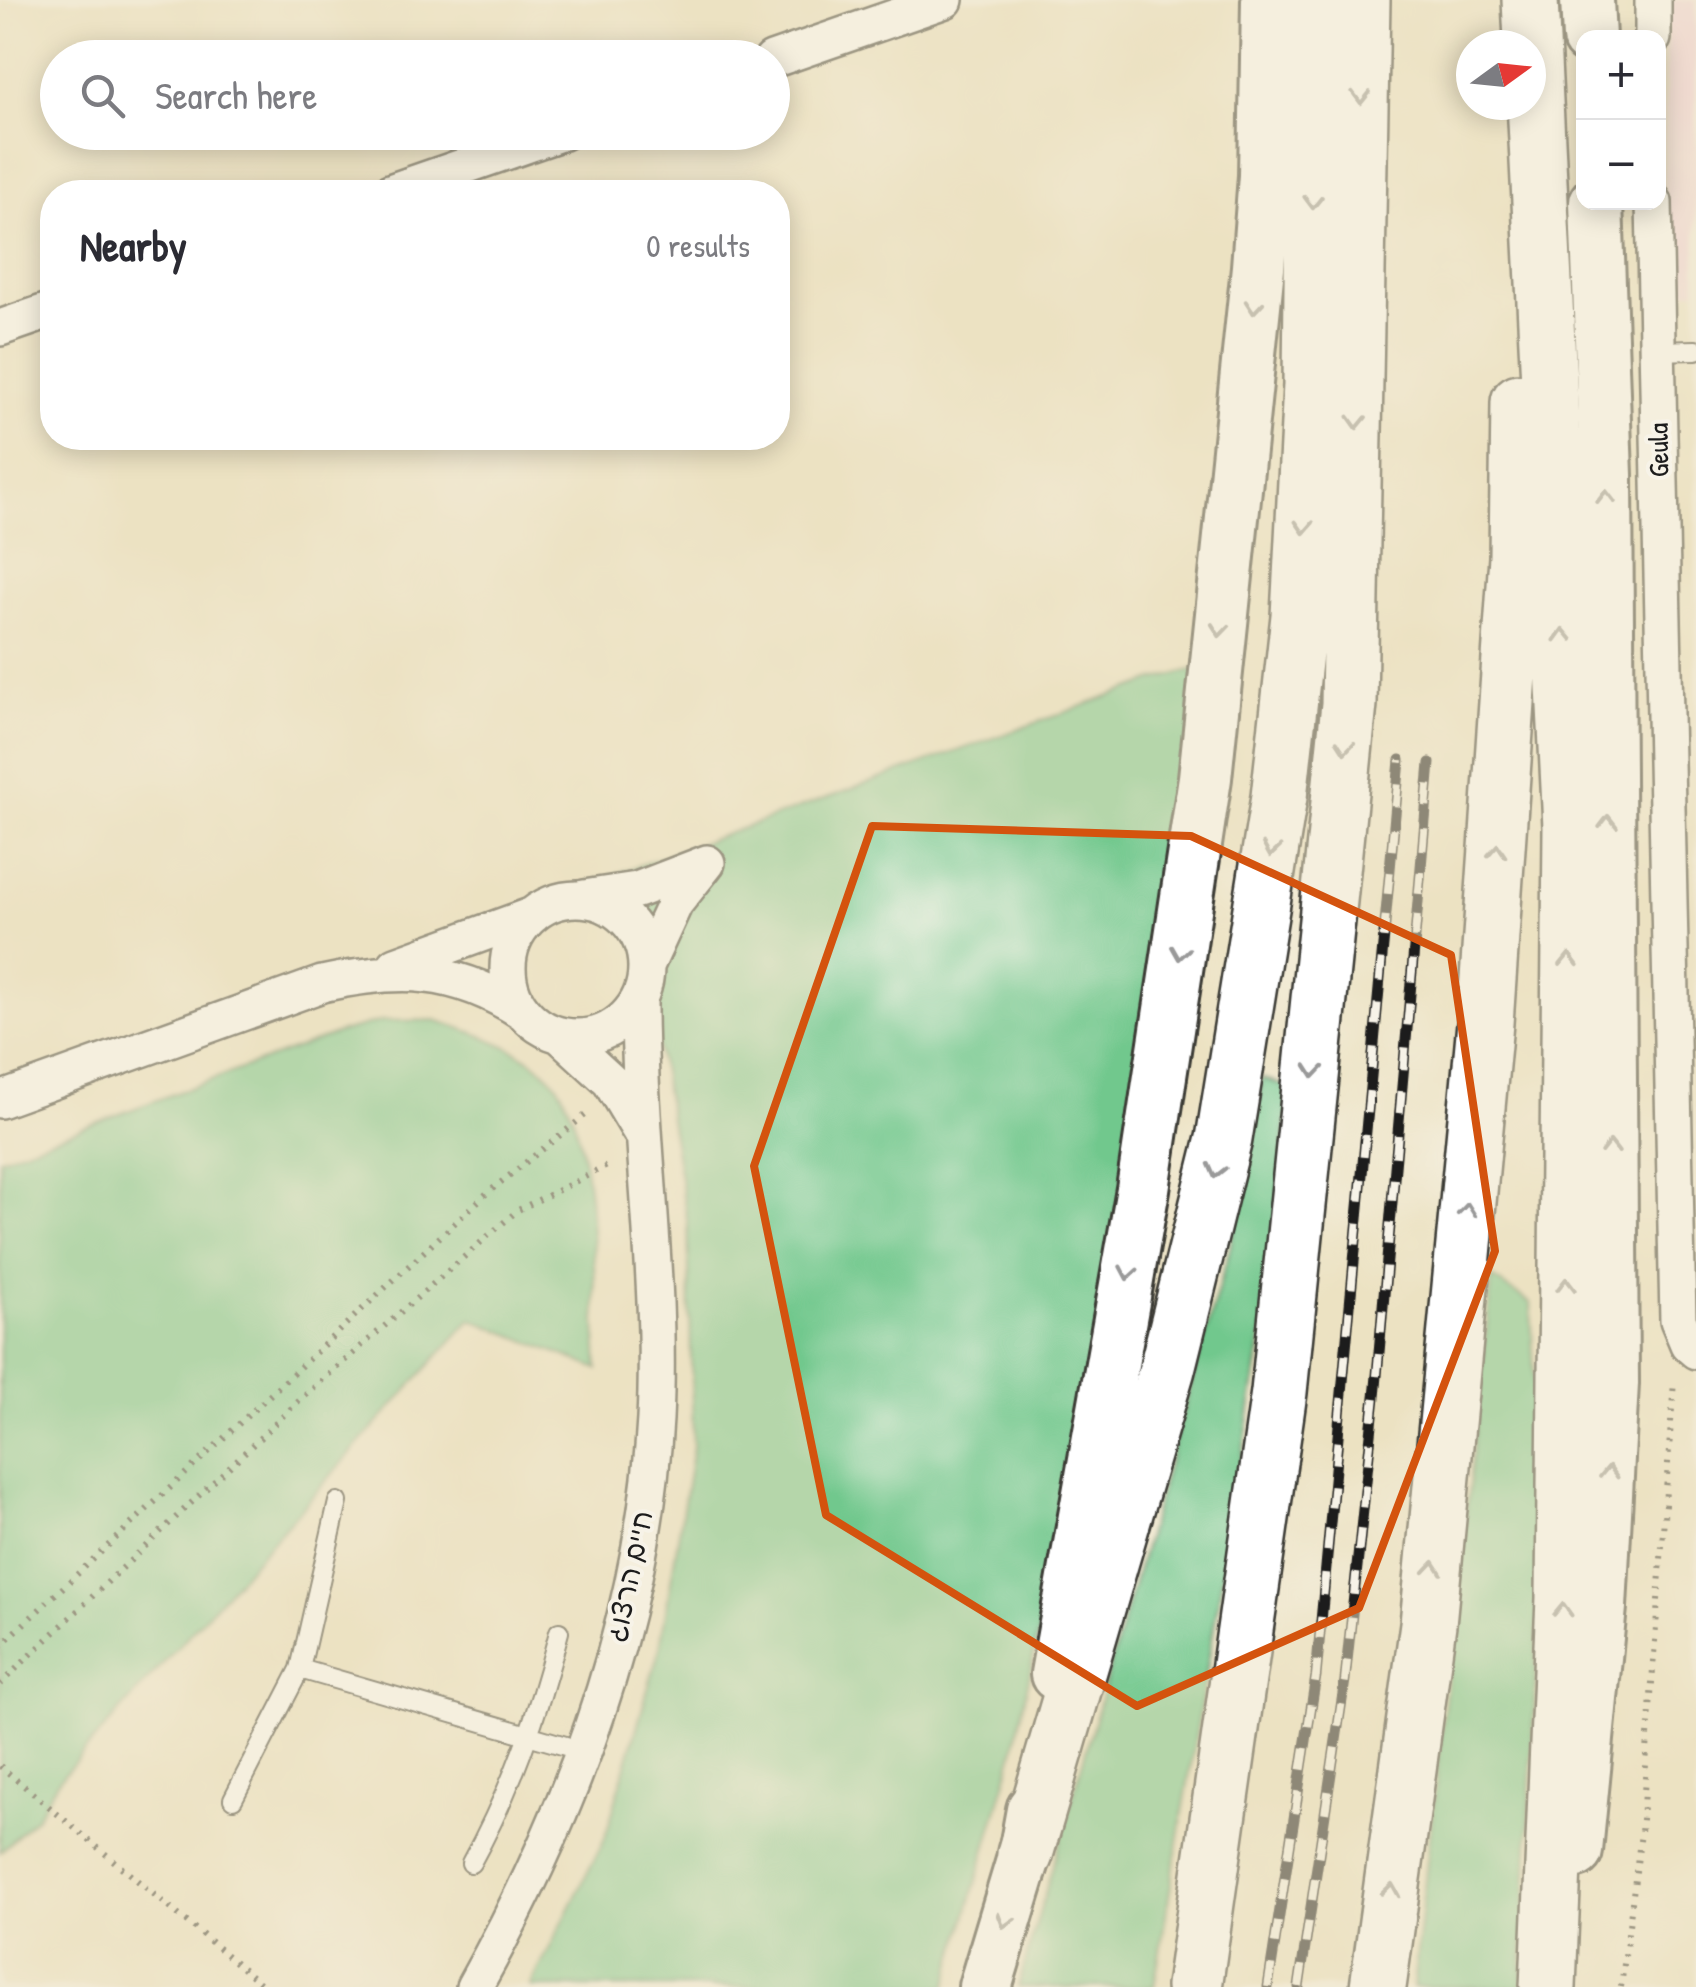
<!DOCTYPE html>
<html lang="en">
<head>
<meta charset="utf-8">
<style>
	:root { --surface:#fff; --page:#f2f2f3; --text:#2b2b33; --muted:#7c7c81; --line:#e1e1e2 }
	body { margin:0; font-family:"Patrick Hand","Playpen Sans Hebrew",sans-serif; background:var(--page); color:var(--text) }
	.controls { position:absolute; right:30px; top:30px; display:grid; overflow:hidden; border-radius:20px; box-shadow:0 5px 25px #0003 }
	.controls button { width:90px; height:90px; display:grid; place-items:center; padding:0; border:0; border-bottom:2px solid var(--line); background:var(--surface); color:var(--text); font:50px sans-serif }
	.compass { position:absolute; left:1456px; top:30px; width:90px; height:90px; border-radius:50%; background:var(--surface); box-shadow:0 5px 25px #0003; rotate:75deg }
	.list { margin:0; padding:0; list-style:none }
	h2 { display:flex; justify-content:space-between; align-items:center; height:130px; margin:0; padding:0 40px; font-size:42px }
	h2 small { font-size:32px; font-weight:400; color:var(--muted) }
	.icon { flex:none; width:55px; height:55px; fill:none; stroke:currentColor; stroke-width:2; stroke-linecap:round; stroke-linejoin:round }
	.map { position:relative; flex:none; width:1696px; height:1987px; overflow:hidden }
	.search { position:absolute; background:var(--surface); box-shadow:0 5px 25px #0003; left:40px; top:40px; width:750px; height:110px; display:flex; align-items:center; gap:25px; box-sizing:border-box; padding:0 35px; border-radius:55px; color:var(--muted); font-size:38px }
	.panel { position:absolute; background:var(--surface); box-shadow:0 5px 25px #0003; left:40px; top:180px; width:750px; height:270px; border-radius:40px }
	.map>svg:first-child { display:block }
	.built { fill:#f3cfe0 }
	.green { fill:#71c88d; stroke:#467254; stroke-width:2.5 }
	.lines { fill:none; stroke-linecap:round; stroke-linejoin:round }
	.service-casing { stroke:#3b3a35; stroke-width:22 }
	.minor-casing { stroke:#3b3a35; stroke-width:40 }
	.primary-casing { stroke:#3b3a35; stroke-width:58 }
	.motorway-casing { stroke:#3b3a35; stroke-width:60 }
	.path { stroke:#3b3a35; stroke-width:6; stroke-dasharray:2.5 8; stroke-linecap:butt }
	.service { stroke:#fff; stroke-width:18 }
	.minor { stroke:#fff; stroke-width:35 }
	.primary { stroke:#fff; stroke-width:52 }
	.motorway { stroke:#fff; stroke-width:55 }
	.rail-casing { stroke:#1c1c1c; stroke-width:11 }
	.rail { stroke:#f7f3e8; stroke-width:8; stroke-dasharray:22; stroke-linecap:butt }
	.oneway { stroke:#999 }
	.marked { fill:none; stroke:#d4530e; stroke-width:8; stroke-linejoin:round }
	.labels { text-anchor:middle; dominant-baseline:central; stroke-width:8; stroke-linejoin:round; paint-order:stroke }
	.street-label { font-size:28px; fill:#1c1c1c; stroke:#f7f3e8 }
</style>
</head>
<body>
<div class="map">
<svg width="1696" height="1987" viewBox="0 0 1696 1987">
	<rect width="100%" height="100%" fill="#f7f3e8"/>
	<filter id="ink" filterUnits="userSpaceOnUse"><feTurbulence type="fractalNoise" baseFrequency=".01" numOctaves="2"/><feDisplacementMap in="SourceGraphic" scale="20" xChannelSelector="R" yChannelSelector="G"/><feConvolveMatrix kernelMatrix="1 2 1 2 8 2 1 2 1" color-interpolation-filters="sRGB"/></filter>
	<filter id="wash" filterUnits="userSpaceOnUse"><feTurbulence type="fractalNoise" baseFrequency=".0048" numOctaves="4" result="noise"/><feDisplacementMap in="SourceGraphic" scale="40" xChannelSelector="R" yChannelSelector="G"/><feGaussianBlur stdDeviation="2.25" result="paint"/><feColorMatrix in="noise" values="0 0 0 0 0 0 0 0 0 0 0 0 0 0 0 0 0 1.4 0 .05"/><feComposite in="paint" operator="in"/></filter>
	<g filter="url(#wash)">
		<rect width="100%" height="100%" fill="#ece2c2"/>
		<path class="built" d="M1667,0h29v291h-33z"/>
		<path class="green" d="M1210,665l-53,393 -144,698 -67,231h-416l75,-149 55,-191 33,-200 -5,-222 -30,-176 -10,-116 -63,-48 567,-204z
			M435,1020c36,11 89,28 116,57 49,54 42,219 47,292l-127,-50 -414,463 -21,35 -36,35v-694l341,-126 41,-11z
			M1262,1078l28,10 -23,220 -113,679h-136l212,-739z
			M1492,1278l39,25 10,251 -19,433h-109z"/>
	</g>
	<g filter="url(#ink)">
		<g class="lines">
			<defs>
				<path id="service" d="M1655,351l41,-1
					M300,1669l283,82
					M233,1799l67,-130 38,-167
					M471,1863c41,-75 67,-149 88,-231"/>
				<path id="minor" d="M1653,0v38
					M772,60l173,-60
					M390,192l173,-60
					M1654,202l24,1118 10,24 8,7
					M0,328l52,-18
					M584,898l53,-8 70,-27
					M508 968a69 69 0 1 1 138 0a69 69 0 1 1-138 0Z
					M396,965l137,-50
					M646,966l29,-63 31,-39
					M561,1036l49,45 30,50
					M0,1100l322,-116c76,-17 133,-17 201,28
					M474,1987c97,-173 170,-367 181,-568 7,-139 -16,-279 -16,-418"/>
				<path id="primary" d="M1587,0l2,38
					M1057,1674l86,-485 62,-411 53,-511 7,-91 3,-176
					M1576,1851l24,-244 12,-224 -6,-908 -10,-273
					M985,1987l40,-133 8,-44"/>
				<path id="motorway" d="M1530,0l41,827 -7,771 -16,389
					M1025,1854l142,-485 57,-230 55,-342 20,-181 12,-231 4,-385
					M1194,1987l85,-595 70,-688 13,-704
					M1378,1987l50,-363 57,-601 32,-466 2,-155"/>
			</defs>
			<use href="#service" class="service-casing"/>
			<use href="#minor" class="minor-casing"/>
			<use href="#primary" class="primary-casing"/>
			<use href="#motorway" class="motorway-casing"/>
			<path class="path" d="M0,1646l486,-452 102,-81
				M0,1684l303,-287 215,-187 91,-45
				M0,1766l265,221
				M1621,1987l20,-154 33,-452"/>
			<use href="#service" class="service"/>
			<use href="#minor" class="minor"/>
			<use href="#primary" class="primary"/>
			<use href="#motorway" class="motorway"/>
			<defs>
				<path id="rail" d="M1268,1987l48,-311 84,-916
					M1299,1987l46,-307 31,-293 54,-624"/>
			</defs>
			<use href="#rail" class="rail-casing"/>
			<use href="#rail" class="rail"/>
		</g>
		<defs><path id="oneway-chevron" d="M-2-3.5L2.5 0L-2 3.5" fill="none" stroke-width="1.6" stroke-linecap="round" stroke-linejoin="round" transform="scale(2.5)"/></defs>
		<g class="oneway">
			<use href="#oneway-chevron" transform="translate(1361 97) rotate(91)"/>
			<use href="#oneway-chevron" transform="translate(1313 202) rotate(91)"/>
			<use href="#oneway-chevron" transform="translate(1254 307) rotate(95)"/>
			<use href="#oneway-chevron" transform="translate(1357 422) rotate(92)"/>
			<use href="#oneway-chevron" transform="translate(1606 497) rotate(-90)"/>
			<use href="#oneway-chevron" transform="translate(1304 527) rotate(93)"/>
			<use href="#oneway-chevron" transform="translate(1220 630) rotate(96)"/>
			<use href="#oneway-chevron" transform="translate(1563 635) rotate(-92)"/>
			<use href="#oneway-chevron" transform="translate(1345 747) rotate(95)"/>
			<use href="#oneway-chevron" transform="translate(1608 822) rotate(-90)"/>
			<use href="#oneway-chevron" transform="translate(1271 850) rotate(99)"/>
			<use href="#oneway-chevron" transform="translate(1497 851) rotate(-86)"/>
			<use href="#oneway-chevron" transform="translate(1180 953) rotate(98)"/>
			<use href="#oneway-chevron" transform="translate(1569 960) rotate(-89)"/>
			<use href="#oneway-chevron" transform="translate(1314 1071) rotate(95)"/>
			<use href="#oneway-chevron" transform="translate(1610 1147) rotate(-90)"/>
			<use href="#oneway-chevron" transform="translate(1216 1171) rotate(104)"/>
			<use href="#oneway-chevron" transform="translate(1467 1210) rotate(-84)"/>
			<use href="#oneway-chevron" transform="translate(1128 1273) rotate(100)"/>
			<use href="#oneway-chevron" transform="translate(1566 1285) rotate(-90)"/>
			<use href="#oneway-chevron" transform="translate(1609 1472) rotate(-88)"/>
			<use href="#oneway-chevron" transform="translate(1433 1568) rotate(-85)"/>
			<use href="#oneway-chevron" transform="translate(1563 1610) rotate(-88)"/>
			<use href="#oneway-chevron" transform="translate(1391 1890) rotate(-82)"/>
			<use href="#oneway-chevron" transform="translate(1005 1921) rotate(107)"/>
		</g>
	</g>
	<path d="M0 0H1696V1987H0ZM872,826l319,10 260,119 44,296 -136,357 -222,98 -311,-191 -72,-349z" fill="#ece2c2" fill-opacity=".55" fill-rule="evenodd"/>
	<path class="marked" d="M872,826l319,10 260,119 44,296 -136,357 -222,98 -311,-191 -72,-349z"/>
	<g class="labels">
		<g class="street-label">
			<text transform="translate(1658 450) rotate(-91)">Geula</text>
			<text transform="translate(629 1576) rotate(-78)">חיים הרצוג</text>
		</g>
	</g>
</svg>
<div class="controls">
<button>+</button>
<button>−</button>
</div>
<svg class="compass" viewBox="-18 -18 36 36"><path d="M0-13l5 13h-10z" fill="#e53935"/><path d="M0 13l5-13h-10z" fill="#7c7c81"/></svg>
<div class="search"><svg class="icon" aria-label="search" viewBox="0 0 24 24"><circle cx="10" cy="10" r="6"/><path d="M15 15l6 6"/></svg>Search here</div>
<section class="panel">
<h2>Nearby<small>0 results</small></h2>
<ul class="list">
</ul>
</section>
</div>
</body>
</html>
